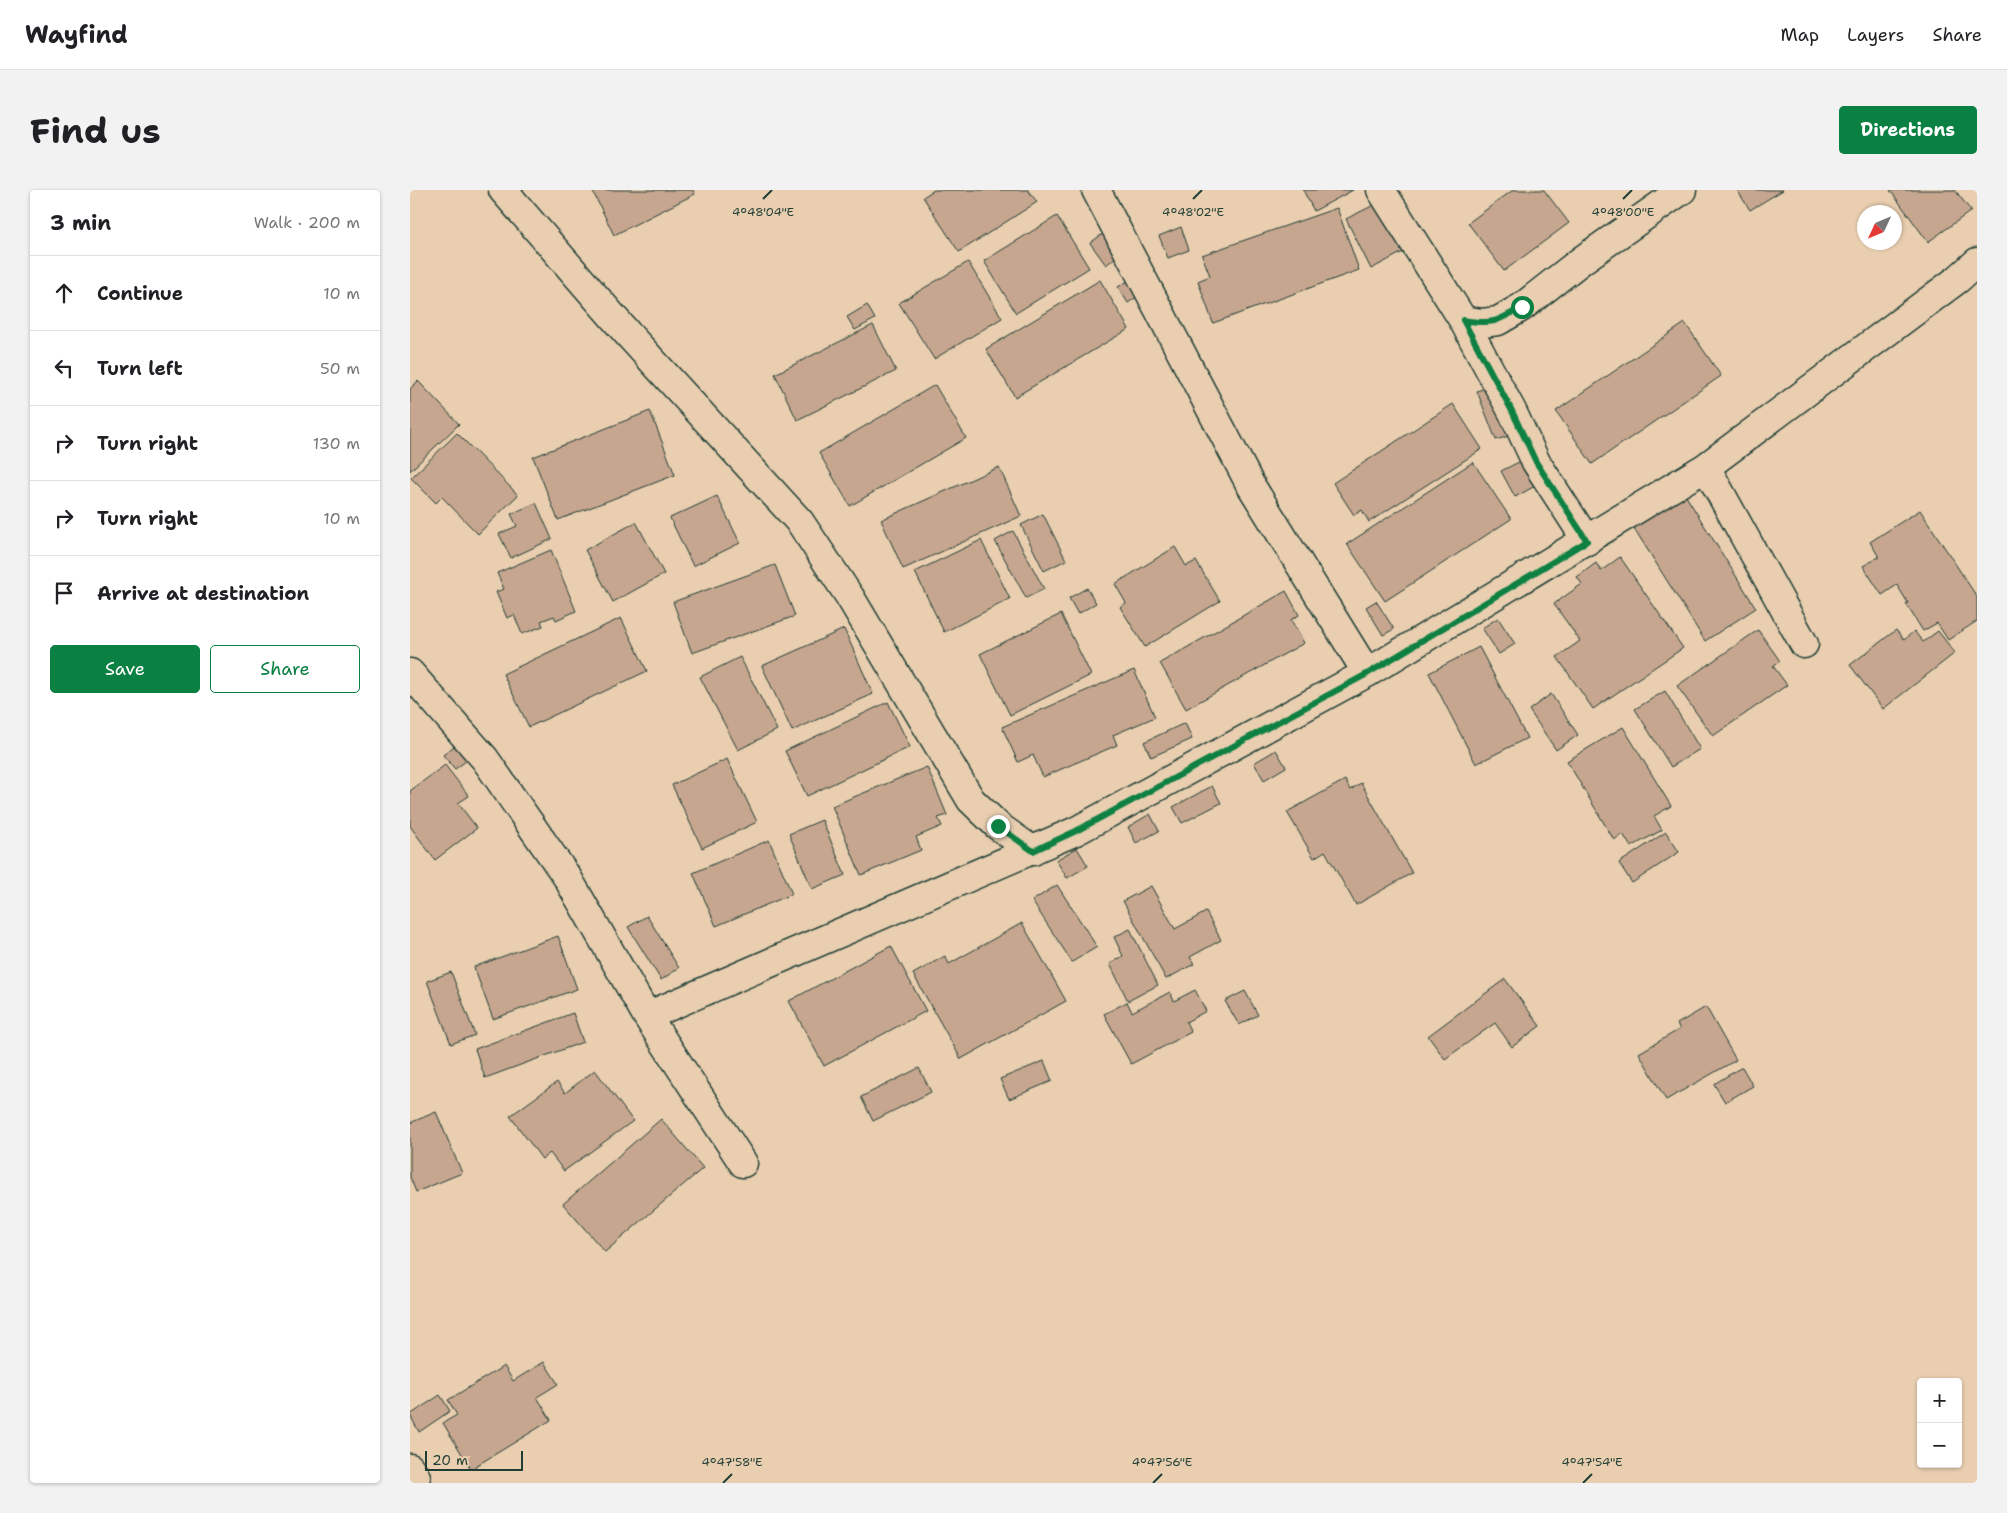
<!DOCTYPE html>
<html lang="en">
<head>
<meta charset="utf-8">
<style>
	:root { --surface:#fff; --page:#f2f2f2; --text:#202124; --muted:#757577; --line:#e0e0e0; --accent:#0b8043 }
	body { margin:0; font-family:"Shantell Sans",sans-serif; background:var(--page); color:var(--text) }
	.controls { position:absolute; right:15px; bottom:15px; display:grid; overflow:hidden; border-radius:5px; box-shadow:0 1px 4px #0004 }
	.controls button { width:45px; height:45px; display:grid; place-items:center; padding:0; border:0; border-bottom:1px solid var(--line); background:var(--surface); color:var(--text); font:25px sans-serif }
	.compass { position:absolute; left:1447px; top:15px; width:45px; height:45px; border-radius:50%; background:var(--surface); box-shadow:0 1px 4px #0004; rotate:226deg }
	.scale { position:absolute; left:15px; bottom:12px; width:98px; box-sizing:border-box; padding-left:5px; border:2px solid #1f3d34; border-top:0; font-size:14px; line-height:18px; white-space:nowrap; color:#1f3d34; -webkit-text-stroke:4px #e9ceb0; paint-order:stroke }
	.stop { position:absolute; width:15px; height:15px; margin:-11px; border:4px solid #0b8043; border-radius:50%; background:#fff }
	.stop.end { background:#0b8043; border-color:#fff; box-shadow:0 1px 5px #0008 }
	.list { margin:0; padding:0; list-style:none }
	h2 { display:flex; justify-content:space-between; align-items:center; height:65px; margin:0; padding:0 20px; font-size:21px }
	h2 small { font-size:16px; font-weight:400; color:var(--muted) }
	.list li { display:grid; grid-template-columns:32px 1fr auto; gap:15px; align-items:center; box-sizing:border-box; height:75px; padding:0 20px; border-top:1px solid var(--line) }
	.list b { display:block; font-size:19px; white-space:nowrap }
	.list em { font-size:16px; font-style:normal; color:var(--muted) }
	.actions { display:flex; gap:10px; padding:15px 20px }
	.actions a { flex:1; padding:11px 0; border:1px solid var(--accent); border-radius:5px; text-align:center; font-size:18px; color:var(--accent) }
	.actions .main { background:var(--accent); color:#fff }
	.icon { flex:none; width:28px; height:28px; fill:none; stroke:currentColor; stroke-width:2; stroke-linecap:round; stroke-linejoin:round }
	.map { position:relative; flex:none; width:1567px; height:1293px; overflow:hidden; border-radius:5px }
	header { display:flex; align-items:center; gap:30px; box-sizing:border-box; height:70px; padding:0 25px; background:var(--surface); border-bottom:1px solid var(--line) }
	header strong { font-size:24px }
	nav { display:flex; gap:28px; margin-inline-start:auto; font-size:18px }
	.intro { display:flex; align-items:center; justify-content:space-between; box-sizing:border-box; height:120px; padding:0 30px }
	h1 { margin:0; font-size:35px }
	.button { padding:12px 22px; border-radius:5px; background:var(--accent); color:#fff; font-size:18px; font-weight:700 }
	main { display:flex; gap:30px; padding:0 30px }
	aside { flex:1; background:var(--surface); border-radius:5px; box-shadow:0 1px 4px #0004 }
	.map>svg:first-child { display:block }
	.building { fill:#c7a68f; stroke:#1f3d34 }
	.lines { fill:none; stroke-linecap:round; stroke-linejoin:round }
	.minor-casing { stroke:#1f3d34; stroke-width:31 }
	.minor { stroke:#e9ceb0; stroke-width:28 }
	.route { stroke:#0b8043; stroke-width:6 }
	.ticks { fill:none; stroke:#1f3d34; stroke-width:2 }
	.ticks-label { font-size:12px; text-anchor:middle; fill:#1f3d34; stroke:#e9ceb0; stroke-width:5; stroke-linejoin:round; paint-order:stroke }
</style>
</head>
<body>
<header>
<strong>Wayfind</strong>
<nav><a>Map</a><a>Layers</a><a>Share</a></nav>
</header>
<div class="intro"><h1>Find us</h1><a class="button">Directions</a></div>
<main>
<aside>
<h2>3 min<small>Walk · 200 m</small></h2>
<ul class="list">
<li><svg class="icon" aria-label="ahead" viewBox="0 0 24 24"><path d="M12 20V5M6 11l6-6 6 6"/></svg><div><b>Continue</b></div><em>10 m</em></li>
<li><svg class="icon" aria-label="left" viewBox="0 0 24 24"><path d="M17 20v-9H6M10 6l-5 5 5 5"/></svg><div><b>Turn left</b></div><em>50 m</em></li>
<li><svg class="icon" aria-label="right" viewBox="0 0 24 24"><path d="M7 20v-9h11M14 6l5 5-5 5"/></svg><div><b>Turn right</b></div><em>130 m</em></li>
<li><svg class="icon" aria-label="right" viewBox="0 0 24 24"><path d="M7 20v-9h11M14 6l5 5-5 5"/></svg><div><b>Turn right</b></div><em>10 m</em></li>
<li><svg class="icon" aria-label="arrive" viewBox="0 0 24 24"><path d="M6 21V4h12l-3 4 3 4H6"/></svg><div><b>Arrive at destination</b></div></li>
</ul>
<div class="actions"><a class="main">Save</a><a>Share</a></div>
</aside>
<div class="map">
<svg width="1567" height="1293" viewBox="0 0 1567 1293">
	<rect width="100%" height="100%" fill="#e9ceb0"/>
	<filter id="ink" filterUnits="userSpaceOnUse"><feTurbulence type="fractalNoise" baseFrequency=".02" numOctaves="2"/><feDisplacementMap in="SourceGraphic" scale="10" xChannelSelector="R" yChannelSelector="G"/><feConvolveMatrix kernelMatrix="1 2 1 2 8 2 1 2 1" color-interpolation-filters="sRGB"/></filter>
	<g filter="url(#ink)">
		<path class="building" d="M182,0h101l2,4 -81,41z
			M524,0h94l9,12 -78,50 -36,-55z
			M893,0h50l-39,21z
			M1103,0h31l25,33 -65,48 -36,-48z
			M1327,0h46l-33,20z
			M1480,0h65l16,21 -43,31z
			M968,13l25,49 -32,17 -25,-50z
			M927,18l22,62 -146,53 -15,-42 12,-5 -8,-21z
			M647,26l32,52 -73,45 -32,-52z
			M771,37l8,23 -21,8 -9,-22z
			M694,43l16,21 -14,11 -16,-22z
			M558,72l34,56 -68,41 -35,-56z
			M721,89l10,15 -13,9 -10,-16z
			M690,90l29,49 -114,68 -29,-48z
			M457,115l8,14 -20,11 -8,-13z
			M1275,133l36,53 -129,88 -36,-53z
			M463,135l23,46 -99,49 -22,-46z
			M8,191l41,43 -49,47v-82z
			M525,195l31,53 -116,68 -31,-53z
			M1083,195l19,50 -16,5 -19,-49z
			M1043,214l29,45 -113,73 -7,-12 -8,5 -21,-32z
			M240,221l25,64 -117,45 -25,-63z
			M47,243l61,62 -40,39 -36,-37 -6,6 -25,-25z
			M1113,270l14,25 -22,12 -14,-26z
			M1063,272l38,57 -126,82 -38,-57z
			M589,277l22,49 -118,53 -22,-49z
			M1274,303l72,115 -51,33 -73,-116z
			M307,306l23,47 -47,23 -23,-48z
			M126,313l16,36 -41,19 -12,-24 18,-8 -6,-12z
			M1510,320l57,87v24l-29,19 -11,-17 -14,8 -17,-27 2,-1 -11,-18 -15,10 -19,-29 16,-9 -9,-15z
			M633,324l23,46 -22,11 -23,-46z
			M226,332l28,52 -51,28 -28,-52z
			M603,341l31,58 -18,9 -31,-57z
			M571,350l29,59 -66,33 -29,-60z
			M765,357l11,19 10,-5 24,40 -75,46 -25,-40 6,-4 -11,-19z
			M141,360l25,61 -20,9 -2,-4 -13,5 2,5 -21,8 -8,-19 -7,3 -11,-26 8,-3 -7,-16z
			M1210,367l63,91 -90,61 -36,-52 23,-16 -26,-37 28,-20 -5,-7 19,-14 5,8z
			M365,375l20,51 -103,37 -19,-51z
			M677,398l9,15 -18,11 -9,-16z
			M876,401l13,24 -8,5 13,23 -118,66 -26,-46z
			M966,411l18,28 -11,6 -17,-28z
			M651,424l30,61 -81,40 -30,-61z
			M211,428l26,53 -118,56 -26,-53z
			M1088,428l17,26 -16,10 -17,-26z
			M434,439l29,65 -81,37 -30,-65z
			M1348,440l22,31 -7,5 14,19 -74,51 -36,-50z
			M1486,440l8,10 10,-9 9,11 15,-11 17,22 -72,56 -33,-44z
			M1069,457l48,91 -51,26 -47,-91z
			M330,467l37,73 -39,20 -38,-73z
			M724,480l21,47 -42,18 4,10 -74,32 -10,-22 -15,7 -16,-35z
			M1255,501l35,58 -29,18 -36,-58z
			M1141,504l27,41 -22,15 -27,-40z
			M478,512l22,45 -103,49 -22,-45z
			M775,533l7,16 -41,18 -7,-15z
			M1213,537l48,79 -17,10 8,14 -31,17 -8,-13 -9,6 -47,-79z
			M48,553l12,15 -15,11 -12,-14z
			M866,560l10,17 -22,13 -10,-17z
			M317,569l30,63 -55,26 -30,-63z
			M35,575l24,31 -11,7 19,25 -42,32 -25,-34v-35z
			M517,577l20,48 -9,3 4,8 -26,11 5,13 -60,25 -29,-69z
			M935,590l5,10 11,-7 51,90 -56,32 -31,-54 -11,7 -27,-46z
			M802,596l9,17 -39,20 -9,-16z
			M740,624l9,17 -23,12 -8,-16z
			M412,630l23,55 -33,14 -23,-55z
			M1256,642l13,20 -47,31 -13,-20z
			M359,650l23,54 -76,32 -23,-53z
			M667,658l11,18 -21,12 -11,-18z
			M647,695l40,62 -25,15 -40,-61z
			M741,696l24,43 31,-17 15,28 -31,17 4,7 -28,15 -43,-78z
			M237,726l32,52 -18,12 -33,-53z
			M612,733l44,78 -105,58 -48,-85 32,-18 4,8z
			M720,739l28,56 -30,16 -18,-37 13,-8 -9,-19z
			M148,746l19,53 -84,30 -19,-52z
			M481,756l35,65 -102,55 -35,-65z
			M41,782l24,63 -24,9 -24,-63z
			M1095,789l35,47 -28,21 -17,-24 -50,36 -17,-23z
			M785,800l11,21 -20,11 5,10 -60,32 -27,-50 23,-12 5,10 38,-20 4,9z
			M835,801l13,24 -19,10 -14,-24z
			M1296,817l30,53 -70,40 -27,-47 41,-24 -3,-5z
			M163,823l10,29 -98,36 -10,-29z
			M634,871l8,20 -43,18 -9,-20z
			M1332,877l11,19 -28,16 -11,-18z
			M509,878l12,24 -58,29 -12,-24z
			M185,880l38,51 -69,50 -14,-18 -8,6 -32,-43 47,-34 8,11z
			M26,922l26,61 -46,19 -6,-15v-54z
			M251,929l42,49 -98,84 -42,-48z
			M134,1172l14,22 -21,13 14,23 -80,49 -28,-46 14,-8 -9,-15 56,-34 9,15z
			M30,1205l10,16 -31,21 -9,-17z"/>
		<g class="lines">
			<defs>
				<path id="minor" d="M93,0l124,143 173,189 50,75 121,203 27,26 35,25
					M686,0l154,294 117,189
					M971,0l82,130 49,91 24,51 51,79
					M1053,130l19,3 16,-2 24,-14 60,-47 100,-70
					M1296,277l98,177
					M0,483l75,86 82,118 80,139 96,147
					M237,826l429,-185 291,-158 339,-206 252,-188 19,-17
					M0,1278l6,9"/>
			</defs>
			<use href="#minor" class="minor-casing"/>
			<use href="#minor" class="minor"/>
		</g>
	</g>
	<g class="lines" filter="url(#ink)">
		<path class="route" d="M588,636l35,25 43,-20 291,-157 220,-133 -51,-79 -24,-51 -49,-91c29,5 34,2 59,-13"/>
	</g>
	<path class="ticks" d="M353,9l9,-9M783,9l9,-9M1213,9l9,-9M313,1293l9,-9M743,1293l9,-9M1173,1293l9,-9"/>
	<g class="ticks-label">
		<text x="353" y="26">4°48'04"E</text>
		<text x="783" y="26">4°48'02"E</text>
		<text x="1213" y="26">4°48'00"E</text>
		<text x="322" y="1276">4°47'58"E</text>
		<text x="752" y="1276">4°47'56"E</text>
		<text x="1182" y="1276">4°47'54"E</text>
	</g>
</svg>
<div class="controls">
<button>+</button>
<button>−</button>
</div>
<svg class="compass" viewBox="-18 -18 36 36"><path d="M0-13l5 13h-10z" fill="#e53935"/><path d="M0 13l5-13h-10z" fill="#757577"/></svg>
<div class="scale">20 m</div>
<div class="stop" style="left:1112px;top:117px"></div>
<div class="stop end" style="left:588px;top:636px"></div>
</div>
</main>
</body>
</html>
